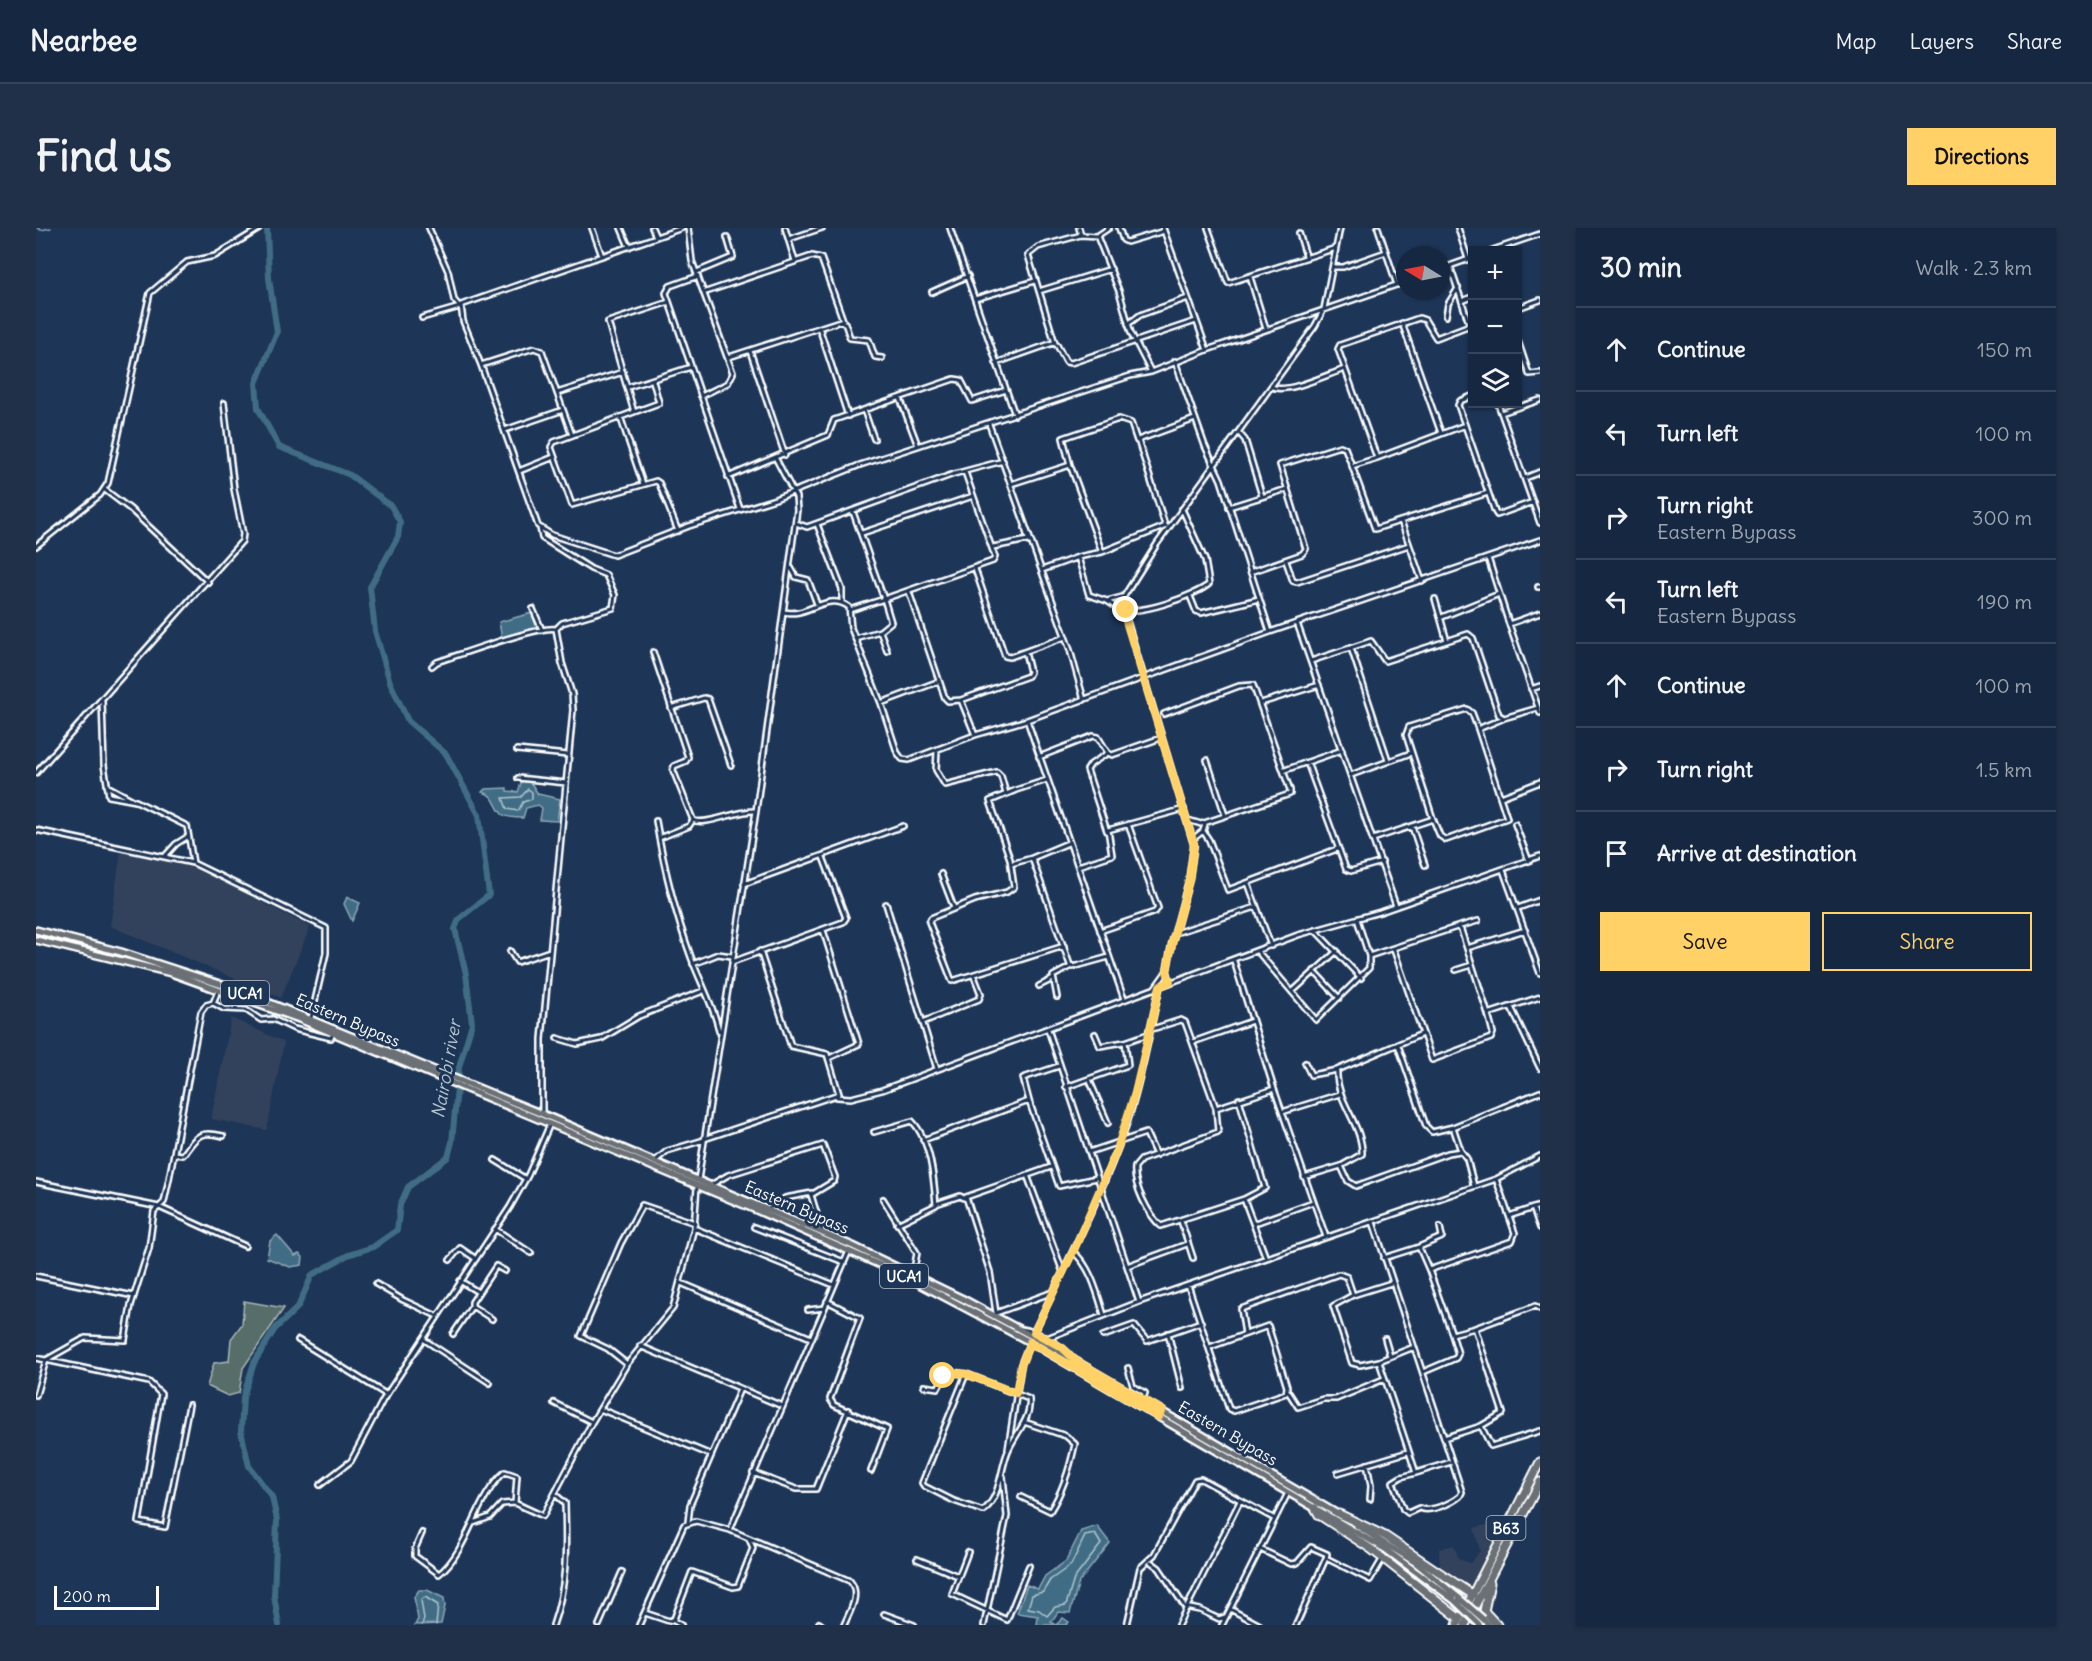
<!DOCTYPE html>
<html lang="en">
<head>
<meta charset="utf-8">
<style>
	:root { --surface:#162841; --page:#1f3048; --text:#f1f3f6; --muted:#9ea6b1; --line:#35445a; --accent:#ffd166 }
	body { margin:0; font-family:Delius,sans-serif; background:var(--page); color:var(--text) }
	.controls { position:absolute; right:18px; top:18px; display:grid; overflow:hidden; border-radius:0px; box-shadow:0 2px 4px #0004 }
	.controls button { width:54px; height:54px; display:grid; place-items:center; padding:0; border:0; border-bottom:2px solid var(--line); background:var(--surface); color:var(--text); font:30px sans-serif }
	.compass { position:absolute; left:1360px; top:18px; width:54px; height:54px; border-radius:50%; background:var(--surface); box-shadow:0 2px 4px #0004; rotate:280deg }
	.scale { position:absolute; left:18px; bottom:15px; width:105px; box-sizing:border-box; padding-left:6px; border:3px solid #fff; border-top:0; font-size:16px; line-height:21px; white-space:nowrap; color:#fff; -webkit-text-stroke:4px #1d3557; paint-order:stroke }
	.stop { position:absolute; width:18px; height:18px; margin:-14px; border:4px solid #ffd166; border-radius:50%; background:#fff }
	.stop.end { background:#ffd166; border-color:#fff; box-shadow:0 2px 6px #0008 }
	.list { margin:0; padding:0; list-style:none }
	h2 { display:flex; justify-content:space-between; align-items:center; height:78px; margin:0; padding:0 24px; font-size:26px }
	h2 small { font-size:20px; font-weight:400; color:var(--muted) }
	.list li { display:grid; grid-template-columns:39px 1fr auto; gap:18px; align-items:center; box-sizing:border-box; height:84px; padding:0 24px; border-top:2px solid var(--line) }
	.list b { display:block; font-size:22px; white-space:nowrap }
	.list p { margin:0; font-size:20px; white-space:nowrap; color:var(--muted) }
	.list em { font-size:20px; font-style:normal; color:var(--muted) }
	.actions { display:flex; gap:12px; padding:18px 24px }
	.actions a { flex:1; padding:14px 0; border:2px solid var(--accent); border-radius:0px; text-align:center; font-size:21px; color:var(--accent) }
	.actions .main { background:var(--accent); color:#111 }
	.icon { flex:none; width:33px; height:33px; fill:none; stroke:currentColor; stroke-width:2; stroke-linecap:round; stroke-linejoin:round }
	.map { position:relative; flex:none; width:1504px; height:1397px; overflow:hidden; border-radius:0px }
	header { display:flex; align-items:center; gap:36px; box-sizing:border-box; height:84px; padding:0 30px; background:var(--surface); border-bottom:2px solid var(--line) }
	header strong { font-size:28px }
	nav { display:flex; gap:33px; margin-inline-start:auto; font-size:21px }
	.intro { display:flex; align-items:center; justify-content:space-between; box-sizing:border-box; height:144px; padding:0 36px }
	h1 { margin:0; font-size:42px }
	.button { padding:15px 27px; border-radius:0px; background:var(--accent); color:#111; font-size:21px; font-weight:700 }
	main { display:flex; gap:36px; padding:0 36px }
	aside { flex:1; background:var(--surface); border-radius:0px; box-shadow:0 2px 4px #0004 }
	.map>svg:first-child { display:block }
	.built { fill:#30425c }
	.green { fill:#576d69; stroke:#abb6b4; stroke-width:1.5 }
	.water { fill:#416d85; stroke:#8da7b6; stroke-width:1.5 }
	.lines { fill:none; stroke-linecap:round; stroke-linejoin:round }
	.shore { stroke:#b3c5ce; stroke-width:1.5 }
	.stream { stroke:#8da7b6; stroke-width:1.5 }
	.river { stroke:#416d85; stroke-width:6 }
	.street-casing { stroke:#fff; stroke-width:8 }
	.primary-casing { stroke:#fff; stroke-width:10 }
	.highway-casing { stroke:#fff; stroke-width:11 }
	.street { stroke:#1d3557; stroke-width:3 }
	.primary { stroke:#6b6f75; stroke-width:5 }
	.highway { stroke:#6b6f75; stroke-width:7 }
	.primary-bridge-casing { stroke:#fff; stroke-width:10; stroke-linecap:butt }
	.primary-bridge { stroke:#6b6f75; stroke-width:5 }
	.route { stroke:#ffd166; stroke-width:8 }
	.labels { text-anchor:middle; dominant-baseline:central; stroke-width:6; stroke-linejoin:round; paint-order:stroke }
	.shield { fill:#1d3557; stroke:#bbc2cd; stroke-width:1.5 }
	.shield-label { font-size:15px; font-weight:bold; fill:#fff }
	.street-label { font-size:16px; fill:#fff; stroke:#1d3557 }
	.water-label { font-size:18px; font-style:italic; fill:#b3c5ce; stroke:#1d3557 }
</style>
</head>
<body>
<header>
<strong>Nearbee</strong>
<nav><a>Map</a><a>Layers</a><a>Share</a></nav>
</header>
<div class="intro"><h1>Find us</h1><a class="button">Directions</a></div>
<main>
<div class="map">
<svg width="1504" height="1397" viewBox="0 0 1504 1397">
	<rect width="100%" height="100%" fill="#1d3557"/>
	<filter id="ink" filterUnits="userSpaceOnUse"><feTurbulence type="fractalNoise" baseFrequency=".0167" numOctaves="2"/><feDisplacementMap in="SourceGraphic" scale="12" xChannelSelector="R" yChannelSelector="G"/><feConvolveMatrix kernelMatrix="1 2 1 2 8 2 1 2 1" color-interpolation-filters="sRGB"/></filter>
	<g filter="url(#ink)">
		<path class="built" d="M85,623l69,14 120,62 -29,71 -171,-72z
			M195,790l53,24 -17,88 -56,-11z
			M1468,1293l-34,68 -30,-20 -1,-20 15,-4 5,14 11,4 10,-12 -6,-23z"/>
		<path class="green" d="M208,1073l40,7 -41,60 -4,25 -11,3 -21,-10 7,-23 15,-2 2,-22 11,-15z"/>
		<path class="water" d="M496,385l5,15 -35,11 -3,-17z
			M486,552l9,3 7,11 22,5 -3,22 -17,-1 2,-12 -4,-3 -12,3 -3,10c-5,0 -16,0 -21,-4 -8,-8 -6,-19 -20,-22l3,-3 22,-1v3l11,1z
			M311,669l13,6 -8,18 -8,-17z
			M241,1007l18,21 4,-2 4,3 -1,8 -12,2 -23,-9 3,-17z
			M1061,1298l13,17 -31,39 -9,31 -12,-1 -7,10 5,3 7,-7 6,4 -3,3h-29l1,-9 -21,-3 10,-28 11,4 7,-13 21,-15 15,-30z
			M383,1362h8l17,8 1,8 -4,18 -26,1 3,-6 -4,-22z"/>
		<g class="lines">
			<path class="shore" d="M492,561l4,3v7l-9,3 -5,9 -11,-2 -4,-11 18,-1z
				M1059,1306l6,10 -27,35 -8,26 -11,2 -8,9 -8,-6 -11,-2 4,-13 11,-3 7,-12 21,-15 14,-29z
				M386,1397l2,-6 -3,-19 4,-3 13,8 -2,20"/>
			<path class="stream" d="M1,0l4,2 10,-2"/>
			<path class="river" d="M231,0l2,50 8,54 -21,51 2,25 21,39 71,28 41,31 9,16 -2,15 -28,50 5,44 15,51 18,39 38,33 33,61 10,80 -30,24 -4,10 11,45 6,49 -13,44 -7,75 -4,15 -40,30 -8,18 -3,25 -24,17 -25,8 -36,20 -14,32 -23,22 -21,34 -11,34 -2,34 8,35 23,31 5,23 -3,76 5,29"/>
			<defs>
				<path id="street" d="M556,0l10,28
					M585,0l8,19
					M616,0l4,9
					M652,0l4,33 41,112 -5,10 -27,13
					M749,0l10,33
					M914,0l65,187
					M1043,0l2,7 16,1 22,55 12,42 20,39
					M1083,0l4,12 4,2 37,-11
					M1127,0l44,122
					M1172,0l20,55 108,-35
					M1342,0l19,57
					M1422,0l10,31
					M1263,5l7,23
					M1061,8l12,-8
					M753,11l33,-11
					M1457,22l47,-16
					M1414,38l22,66
					M1297,39h10l43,-15
					M1405,41l31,-11
					M661,44l36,-15 -6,-20
					M662,48l-28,10 -4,7 74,216
					M1214,49l16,52
					M1003,63l72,-22
					M670,64l106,-36 9,2 22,62 -114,37
					M896,64l36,-16
					M939,71l60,-18
					M1426,73l10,-4
					M633,74l-61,20 26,90 -80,30 -3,5 21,58 84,-24 3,2 19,48
					M1482,80l22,-8
					M1410,88l2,-12 10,-16
					M386,90l38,-11 -6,-7 -6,-29 -19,-43
					M805,94l4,1 5,15 19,2 6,17 7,1
					M1366,95l39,110
					M1092,96l12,-9 48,-17
					M784,102l28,86
					M1482,113l11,33 11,-1
					M1019,115l-27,-88 10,-8 43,-12
					M714,123l35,104
					M1139,133l30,85 16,34 49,152
					M960,135l57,-20 4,2 9,17 5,1 125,-42
					M445,137l-18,-44 -2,-16 221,-77
					M592,159l63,-20
					M1236,159c16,7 56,-13 73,-18
					M521,165l66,-21
					M1436,168l-12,5 -2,4 37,107 2,3 36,-13
					M864,170l18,48
					M1462,176l42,119
					M828,182l10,29
					M598,184l25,-9 -6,-22
					M1465,185l39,-13
					M585,191l22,65
					M953,196l81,226 14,50
					M1429,197l-88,33 -39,-109 2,-4 79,-27 6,2 11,18 34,-13
					M469,202l58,-20
					M1203,205l6,7 17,56
					M536,207l-30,-84 -8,-3 -53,17 57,161 14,9 62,20 75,-29 86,-27 85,-34 270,-89 21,-4 56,-22 198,-68
					M1341,230l-25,8 23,63 113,-36
					M1034,237l-7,-27 56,-19 12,4 6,18
					M483,243l35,-14
					M692,249l100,-42 6,-15 120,-41 7,1 11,21 34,-11
					M1489,250l15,-6
					M975,256l59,-19 32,87 64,-26
					M69,262l25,19 78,73
					M1193,279l58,-18
					M817,284l31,87 109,-38 2,-4 -30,-85
					M1365,293l21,60
					M760,295l11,4 147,-53 49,-13
					M781,296l25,65v14
					M1129,297l-27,-85 57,-21
					M989,300l4,14
					M826,305l111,-37
					M0,318l64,-51 8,-12 42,-190 37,-31 28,-6 44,-27
					M957,319l35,-7
					M1042,329l11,38 18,6 15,10
					M1452,330l21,66 31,-11
					M1250,333l7,20 4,1 112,-37
					M755,340l5,9 12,3 9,24
					M939,341l30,87 5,1 55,-20
					M1006,342l36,-13 24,-5
					M1214,344l52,-18 4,-5 -26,-84 60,-19 5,2 7,18
					M1502,359h2
					M873,364l36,106 3,3 13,-1 14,35
					M1154,368l6,15 5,2 58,-14
					M1399,371l12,42
					M1071,373l15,-4
					M1086,380c14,9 75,-13 87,-24l-4,-24 -23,-51
					M497,381l9,21
					M814,382l34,-11 7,23 -11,9 7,20
					M748,384c24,6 42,-21 65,-5l2,21 30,75 56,-21
					M1406,389l57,-23
					M1261,395l99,283
					M1473,396l31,89
					M819,410l25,-7
					M1315,420l37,112
					M617,424l35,105 -2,4 -12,5 -1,4 20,50c11,7 47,-11 63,-9
					M1275,433l60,-20 14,20 83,-27 5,4 26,77 5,3 34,-10
					M396,438l5,-4c22,-7 103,-37 119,-33l6,-6 51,-15 2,-13 -9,-20 -15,-6 -49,-31 -2,-10
					M1495,461l9,-3
					M66,472l2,65 5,31 27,5 51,25 6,37
					M925,472l67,-24 2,-4 -5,-20
					M845,475l16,49 5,7 7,1 66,-25 52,-15 243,-88 270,-92
					M1225,475l58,-18
					M635,480l33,-10 4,1 23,66
					M1128,486l75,-28 14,-1 37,105v4l-89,30 -13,-4
					M991,492l97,279
					M481,522l51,5
					M901,523l-1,19 9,15 52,-13 4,4 5,18
					M1003,529l54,-21 5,1 10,16 4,2 49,-17
					M1171,532l18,55
					M1271,534l39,107 5,2 31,-9
					M1249,542l57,-20
					M0,545l206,-232 1,-7 -9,-45 -10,-86
					M1315,547l60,-22
					M482,550l48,5
					M1011,552l-31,10 -26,11 20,58 4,28 -7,5 -32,8 -44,18 -2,4 23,59 112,-35
					M71,558l28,15
					M1465,569l39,-15
					M1397,591l7,17 6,4 61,-22 -29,-89
					M620,593c8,47 19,92 35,136 9,25 23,49 28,74
					M1169,596l-2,7 6,9 19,50 109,-41
					M1479,596l14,37
					M1376,599l13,38
					M0,602l157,33 133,65v25l-15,65
					M1071,603l-20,-61 4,-6 17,-11
					M623,610l30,-12 4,-6
					M1157,611l10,-8
					M1337,611l60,-20 -27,-84 3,-8 58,-18 5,4 6,16 26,-11
					M1032,615l-36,15 38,107 3,2 36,-10
					M129,628l11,-12 11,-7
					M975,636l21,-6
					M1042,638l34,-11 -4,-25 76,-21
					M1467,642l37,103
					M905,646l13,34
					M1212,655l23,63
					M708,656l159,-58
					M850,676l51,165
					M1482,680l22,-8
					M1421,699l21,-6
					M787,702l36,114 -30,14
					M1279,702l46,48
					M1064,703l55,-19 3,-4 -30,-84
					M1139,705l81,-26
					M1431,720l58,-18
					M1358,722l38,110 59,-22 2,-5 -5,-19 52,-17
					M474,723l7,11 33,-11
					M1222,724l58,68 53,-52v-12l-12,-37
					M1333,728l88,-29 4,3 27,84
					M1198,733l40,128 52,148
					M696,734l111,-40 3,-4 -23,-61
					M657,736l25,-10 14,2
					M1420,742l16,-5
					M1131,743l3,11
					M1278,743l25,27
					M1003,758l14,-7
					M1118,761l13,-18 5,-28 17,-63 5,-35 -73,-244 36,-57 158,-218 9,-17 16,-81
					M1256,764l45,-41
					M1021,769l-4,-21 19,-10
					M177,775l11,6 22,1 15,10 12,-1 21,10 37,9 2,-5
					M1475,779l29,61
					M887,794l56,-23 2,-5 -7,-18
					M1012,801l91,273
					M1113,802l32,-10 4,2 31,86 58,-19
					M1059,806l5,12 24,-4
					M521,810l20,6 24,-5 38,-23 64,-25
					M1157,814l59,-21
					M1362,817l28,81 6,6 21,-5 87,-35
					M1269,835l6,12 26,-5
					M1053,851l19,44
					M1030,859l62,-22 -3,-23 23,-8
					M801,869l14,1 31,-8 416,-155 82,-23 160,-56
					M993,873l30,85 37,-8
					M1180,880l2,24 -77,28 -6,7c-2,17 13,48 26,59l83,-27 21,-11 -26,-89
					M506,884v-73l31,-329 -1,-16 -10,-31 -6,-34
					M1246,884l58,-18
					M1417,899l8,24 6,8 7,27
					M838,904l38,-11c19,20 22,58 24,84l-39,19
					M668,911l135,-45 -12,-40 -36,-8 -31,-95
					M887,912l106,-39 -6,-23 36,-12
					M1053,924l57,-19 10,22
					M138,926l9,1c14,-19 15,-25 40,-19
					M459,932l31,19
					M618,934l13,-11 37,-11
					M1305,938l7,15 8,5 92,-33 13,-2
					M991,947l36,97
					M1268,949l37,-11 21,-12c1,-29 -27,-54 -25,-84l85,-36
					M662,952l58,-369 41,-301 -1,-13 -20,-38
					M0,954l123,25 5,-5 5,-23 32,-167 5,-7 7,-2 5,-12
					M675,957l17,-10 95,-30 12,32 -1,4 -23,14 11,36
					M847,971l34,54 -4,21
					M1208,971l22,59
					M900,976l24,-8 6,3
					M1504,978l-7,2 7,20
					M732,981l17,-11 27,-5
					M1473,988l24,-8
					M1145,993l12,37
					M1337,994l89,270 -2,4c-8,7 -30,17 -41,12l-11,5 -5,-4 -10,-27 8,-5 15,-4
					M1219,995l58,-21
					M718,999l90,35
					M658,1000l140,57
					M459,1001l36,24
					M1383,1019l23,-10 -2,-10
					M1037,1024c17,12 25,43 31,63
					M1348,1030l35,-11 10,23
					M414,1032l10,-12 16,11
					M1091,1038l60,-22
					M0,1048l98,20
					M424,1053l18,11
					M645,1055l130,55
					M340,1056l27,16 34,16
					M1152,1057l41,124 5,2 52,-18 1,-6 -19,-61 -58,21
					M1317,1067l-20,11 19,57 8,2 19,-4
					M791,1073l33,17 -30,81 4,6 53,24 -16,42
					M772,1082l16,-2
					M960,1085l-6,-41 -24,-75 85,-30
					M960,1085l57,-21
					M456,1091l-20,-13v-4l24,-36 9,5
					M1439,1100l-23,6 -23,-64 83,-29 3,-8 -19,-54
					M985,1101c18,2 38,15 51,28
					M998,1104c33,-69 68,-137 93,-209 15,-44 22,-91 33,-137
					M1132,1105l14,55
					M417,1106l19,-28
					M1209,1106l-4,-25 98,-35 8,3 6,18 38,-12
					M1067,1108l31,-11 13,16 54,-19
					M387,1111l67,44
					M1349,1111l5,17
					M262,1112l89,55
					M1006,1112l97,-38 357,-123 44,-23
					M604,1118l142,60
					M1378,1119l-35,14 37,112 35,-11
					M0,1130l113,24 12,12 -22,128 26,5 24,-122
					M591,1136l-19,-15 -27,-13 40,-93 21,-38 53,18
					M1092,1140l5,18 12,7 -2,6
					M1387,1144l33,-14 2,-4 -6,-20
					M888,1158l14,2 9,-16 19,2 63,25c3,19 -14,35 -21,52 -8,19 -7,46 -25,60l-29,-10 -30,-15 -2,-3 44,-109
					M1251,1162l11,17 25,-8h13l48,-20
					M0,1167l10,-35 39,-22 40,2 6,-35 18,-57 5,-37 5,-4 86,39
					M518,1175l38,19
					M564,1181l111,46
					M1445,1198l10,20 49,-15
					M1408,1210l37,-12 22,-13 -28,-85 60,-22 5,3
					M972,1221l13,-84 9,-23
					M1331,1236l4,22 -1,13
					M717,1245l43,16h20l32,-79
					M1302,1245l70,-21
					M284,1257l31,-24 32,-61 127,-193 18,-32 22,-51
					M985,1269l29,14c13,-20 20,-43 25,-67l-9,-8 -42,-14
					M652,1294l2,-17 50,-116
					M437,1295l17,-6 12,-13 13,-1
					M694,1302l120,51c11,13 0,30 -6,44
					M386,1305l-7,16v7l24,18c30,-24 37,-78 66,-102l12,4 -2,27 28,13 49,-94 35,-58 46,-56 21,-80 3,-41
					M1224,1321l31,15 6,-1 14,-16 16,7 -1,4
					M932,1324l-16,42 55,26 22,-54
					M881,1331l41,17
					M1115,1334l8,6 26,39 15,3 19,9 6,-2
					M1194,1381l30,16
					M609,1385l24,8 5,-2 18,-47 41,15 5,-1 15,-38 -4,-9
					M848,1386l30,11
					M636,1392l9,5
					M783,1395l3,2
					M517,1397c15,-42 13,-78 12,-122l-9,-8
					M563,1397l23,-53
					M603,1397l45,-100 12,-4 34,9 119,-279
					M948,1397l23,-109 -4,-39
					M1091,1397l13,-57 14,-13 41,-75 6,-1 74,40
					M1142,1397l62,-124
					M1186,1397l66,-132
					M1260,1397l30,-67 44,22 13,-22"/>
				<path id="primary" d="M0,702l85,22 117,38 304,124 311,132 110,53 78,42 300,175
					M0,712l135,33 128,46 457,191 147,65 127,67 355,207 69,51
					M1321,1298l59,37 43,35
					M1447,1391l6,6"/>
				<path id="highway" d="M1279,1280l4,7 52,34 89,70
					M1303,1286l46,22 88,59
					M1454,1355l-6,28 13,14
					M1421,1397l83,-163
					M1429,1397l75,-143"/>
			</defs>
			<use href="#street" class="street-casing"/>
			<use href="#primary" class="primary-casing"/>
			<use href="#highway" class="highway-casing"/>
			<use href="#street" class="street"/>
			<use href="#primary" class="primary"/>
			<use href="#highway" class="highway"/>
			<defs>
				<path id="primary-bridge" d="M1423,1370l24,21
					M1418,1372l25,24"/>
			</defs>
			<use href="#primary-bridge" class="primary-bridge-casing"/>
			<use href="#primary-bridge" class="primary-bridge"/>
		</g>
	</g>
	<g class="lines" filter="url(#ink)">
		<path class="route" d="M907,1148l4,-4 19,2 50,19 5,-28 9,-23 128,75 4,-7 -87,-50 -12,-12 -29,-16 39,-80 44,-103 18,-56 25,-107 10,-4 -3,-11 5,-28 17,-63 5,-36 -72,-236 4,2"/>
	</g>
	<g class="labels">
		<g class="shield">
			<rect x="185" y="753" width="48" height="24" rx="4.5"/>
			<rect x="844" y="1036" width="48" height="24" rx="4.5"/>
			<rect x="1450.5" y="1288" width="39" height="24" rx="4.5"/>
		</g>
		<g class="shield-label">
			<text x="209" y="765">UCA1</text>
			<text x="868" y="1048">UCA1</text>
			<text x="1470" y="1300">B63</text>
		</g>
		<g class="street-label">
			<text transform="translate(312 792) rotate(23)">Eastern Bypass</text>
			<text transform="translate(761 979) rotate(23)">Eastern Bypass</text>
			<text transform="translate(1192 1205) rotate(30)">Eastern Bypass</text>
		</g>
		<g class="water-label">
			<text transform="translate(410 841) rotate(-80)">Nairobi river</text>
		</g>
	</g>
</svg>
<div class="controls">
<button>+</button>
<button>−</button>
<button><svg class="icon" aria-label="layers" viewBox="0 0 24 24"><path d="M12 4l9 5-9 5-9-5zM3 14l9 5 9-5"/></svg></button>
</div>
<svg class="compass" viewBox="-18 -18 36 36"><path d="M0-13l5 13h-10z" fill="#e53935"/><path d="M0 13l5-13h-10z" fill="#9ea6b1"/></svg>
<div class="scale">200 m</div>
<div class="stop" style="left:907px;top:1148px"></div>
<div class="stop end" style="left:1090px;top:382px"></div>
</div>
<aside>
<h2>30 min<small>Walk · 2.3 km</small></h2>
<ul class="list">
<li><svg class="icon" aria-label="ahead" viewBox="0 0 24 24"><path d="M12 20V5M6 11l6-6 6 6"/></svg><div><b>Continue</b></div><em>150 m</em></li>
<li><svg class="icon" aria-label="left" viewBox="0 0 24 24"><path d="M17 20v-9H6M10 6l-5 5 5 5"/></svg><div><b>Turn left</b></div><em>100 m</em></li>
<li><svg class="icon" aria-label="right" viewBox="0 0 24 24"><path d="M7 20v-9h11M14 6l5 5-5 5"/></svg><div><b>Turn right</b><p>Eastern Bypass</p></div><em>300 m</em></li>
<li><svg class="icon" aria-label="left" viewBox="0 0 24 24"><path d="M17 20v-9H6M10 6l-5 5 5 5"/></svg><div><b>Turn left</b><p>Eastern Bypass</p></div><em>190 m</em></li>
<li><svg class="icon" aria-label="ahead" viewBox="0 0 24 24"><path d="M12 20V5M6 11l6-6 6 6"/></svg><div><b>Continue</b></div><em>100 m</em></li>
<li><svg class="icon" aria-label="right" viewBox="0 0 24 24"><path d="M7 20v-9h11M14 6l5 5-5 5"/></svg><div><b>Turn right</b></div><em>1.5 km</em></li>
<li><svg class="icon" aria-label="arrive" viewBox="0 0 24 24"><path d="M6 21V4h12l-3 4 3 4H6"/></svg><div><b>Arrive at destination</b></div></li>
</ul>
<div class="actions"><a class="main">Save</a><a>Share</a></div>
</aside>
</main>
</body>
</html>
